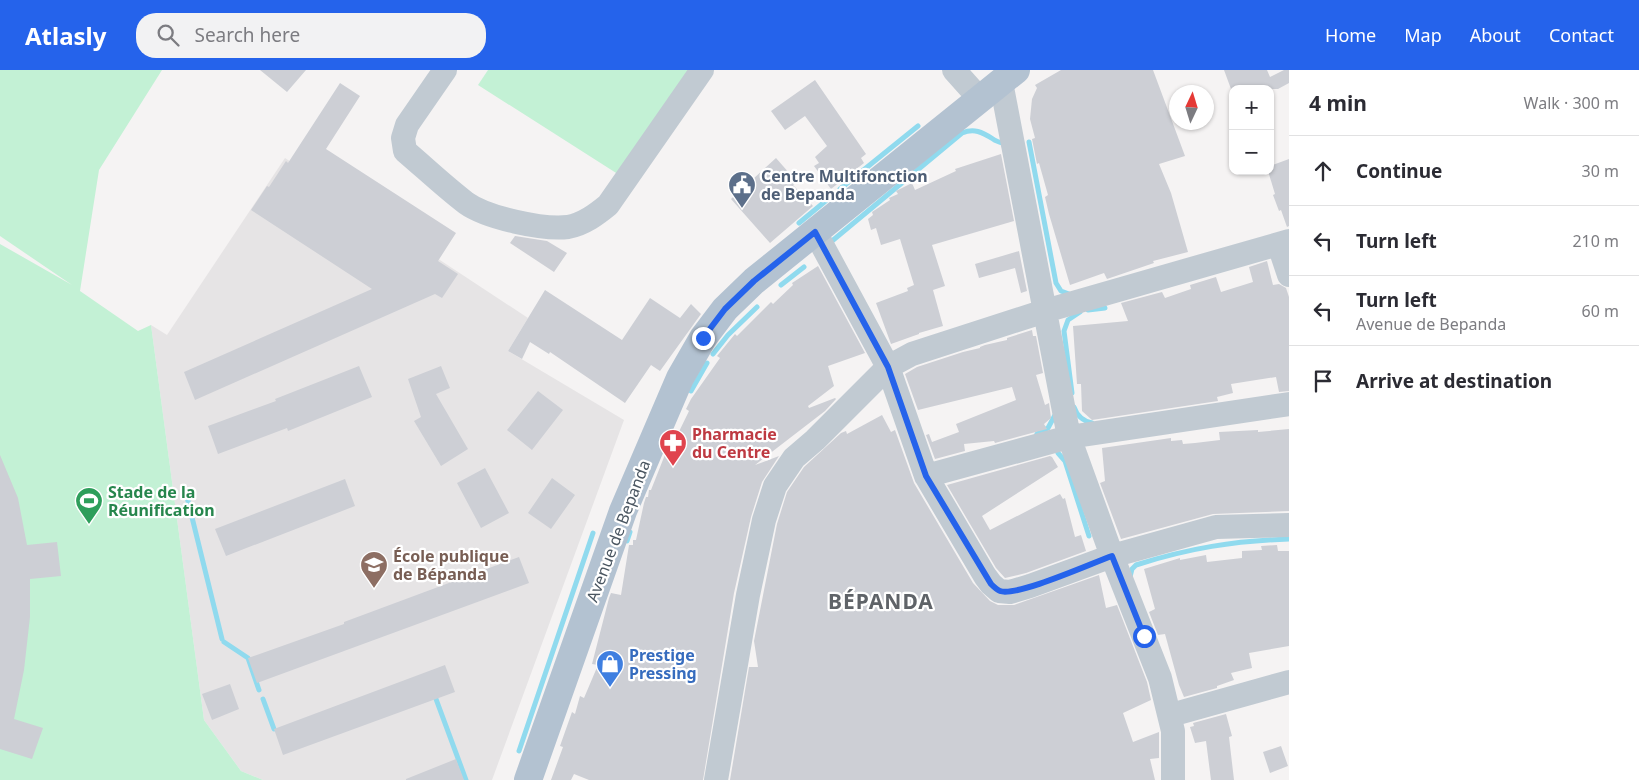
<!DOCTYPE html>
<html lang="en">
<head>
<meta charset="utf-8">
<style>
	:root { --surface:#fff; --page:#f2f2f3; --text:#2b2b33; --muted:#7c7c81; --line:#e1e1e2; --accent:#2563eb }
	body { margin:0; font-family:"Noto Sans",sans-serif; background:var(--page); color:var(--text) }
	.controls { position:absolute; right:15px; top:15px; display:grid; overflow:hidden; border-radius:10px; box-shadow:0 1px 4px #0004 }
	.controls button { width:45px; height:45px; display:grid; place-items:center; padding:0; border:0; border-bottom:1px solid var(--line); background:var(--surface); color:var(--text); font:25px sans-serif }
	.compass { position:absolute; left:1169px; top:15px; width:45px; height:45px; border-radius:50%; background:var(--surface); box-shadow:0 1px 4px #0004; rotate:4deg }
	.stop { position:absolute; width:15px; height:15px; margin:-11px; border:4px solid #2563eb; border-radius:50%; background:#fff }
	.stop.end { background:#2563eb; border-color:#fff; box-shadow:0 1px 5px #0008 }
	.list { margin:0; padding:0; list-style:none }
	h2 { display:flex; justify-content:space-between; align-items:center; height:65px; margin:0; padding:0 20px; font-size:21px }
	h2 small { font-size:16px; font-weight:400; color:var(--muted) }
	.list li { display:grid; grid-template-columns:32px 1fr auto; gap:15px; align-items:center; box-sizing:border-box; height:70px; padding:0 20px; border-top:1px solid var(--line) }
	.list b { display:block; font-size:19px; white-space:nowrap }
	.list p { margin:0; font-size:16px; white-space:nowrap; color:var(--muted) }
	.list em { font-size:16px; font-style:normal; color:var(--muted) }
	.icon { flex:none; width:28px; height:28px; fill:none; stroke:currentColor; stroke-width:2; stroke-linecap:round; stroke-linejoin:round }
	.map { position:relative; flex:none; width:1289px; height:710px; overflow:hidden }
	header { display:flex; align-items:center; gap:30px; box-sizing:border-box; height:70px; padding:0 25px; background:var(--accent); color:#fff }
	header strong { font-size:24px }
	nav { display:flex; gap:28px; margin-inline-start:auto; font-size:18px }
	.search { width:350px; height:45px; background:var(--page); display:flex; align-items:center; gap:12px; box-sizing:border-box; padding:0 18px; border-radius:20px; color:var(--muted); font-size:19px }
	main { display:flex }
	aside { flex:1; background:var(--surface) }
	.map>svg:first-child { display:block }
	.education { fill:#e6e4e5 }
	.green { fill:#c3f1d5 }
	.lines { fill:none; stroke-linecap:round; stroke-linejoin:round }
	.stream { stroke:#90daee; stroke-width:5 }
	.building { fill:#cdcfd5 }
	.minor { stroke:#c1cad2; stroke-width:24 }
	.major { stroke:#b3c2d1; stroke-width:28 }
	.route { stroke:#2563eb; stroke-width:6 }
	.labels { text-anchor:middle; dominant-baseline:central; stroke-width:4.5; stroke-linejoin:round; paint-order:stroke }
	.service-label { font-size:16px; font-weight:bold; fill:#4e5e75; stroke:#fff; text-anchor:start }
	.health-label { font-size:16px; font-weight:bold; fill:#be3a42; stroke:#fff; text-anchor:start }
	.leisure-label { font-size:16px; font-weight:bold; fill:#27864d; stroke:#fff; text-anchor:start }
	.street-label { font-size:16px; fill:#4a5661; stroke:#fff }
	.education-label { font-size:16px; font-weight:bold; fill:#785e54; stroke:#fff; text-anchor:start }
	.shop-label { font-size:16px; font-weight:bold; fill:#366cbe; stroke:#fff; text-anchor:start }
	.district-label { font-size:21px; font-weight:bold; letter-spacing:1px; fill:#5f6368; stroke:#fff }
</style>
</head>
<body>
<header>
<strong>Atlasly</strong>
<div class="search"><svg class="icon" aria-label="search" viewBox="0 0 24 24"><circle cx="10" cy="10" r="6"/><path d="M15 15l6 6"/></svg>Search here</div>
<nav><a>Home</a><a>Map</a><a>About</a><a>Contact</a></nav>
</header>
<main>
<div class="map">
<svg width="1289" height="710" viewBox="0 0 1289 710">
	<rect width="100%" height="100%" fill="#f5f3f3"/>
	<path class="education" d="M285,88l243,160 -20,33 116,69 -132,360h-229l-22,-9 -37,-51 -53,-395 16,10z"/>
	<path class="green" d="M0,0h162l-63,100 -19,121 58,40 13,-6 53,395 37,51 22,9h-263v-536l72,41 -72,-49z
		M488,0h206l-70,108 -146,-93z"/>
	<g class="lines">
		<path class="stream" d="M1029,72l27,141 5,8 8,3
			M840,119l78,-63
			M799,153l29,-24
			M832,171l130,-108c12,-5 20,-1 31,6 2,2 7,3 11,5v2
			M781,215l23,-18
			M1088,240l17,-2
			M713,284l15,-19 29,-28
			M691,321l16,-28
			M1072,323l-8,-62 4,-11 12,-8
			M1074,337c3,9 9,14 18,16
			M1037,364l11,-6 7,-13
			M1058,383l7,8 24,75
			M187,427l35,142
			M627,471l3,-9
			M1130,507l2,-8 4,-4c53,-17 98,-24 153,-26
			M224,572l24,16 11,32
			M263,629l11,30
			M436,629l30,81
			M519,681l74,-218"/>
	</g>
	<path class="building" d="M260,0h46l-19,22z
		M1061,0h92l32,86 -26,8 12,29 17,59 -35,9 1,2 -47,16 -3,-6 -34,12 -21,-71 -4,-17 3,-2 -9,-32 -2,1 -5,-25 3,-1 -5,-19 2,-20 5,-11 -2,-3z
		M1224,0h43l3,7 14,-7h5v13l-11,6h-47z
		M815,10l51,74 -5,4 3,5 -33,26 -17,-23 5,-3 -4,-6 12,-11 -22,-30 -20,14 -14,-19z
		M340,13l20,13 -34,53 130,84 -18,28 20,13 -16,24 -7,-4 -240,106 -11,-28 188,-83 -121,-79 16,-24 2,1 17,-26 2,2z
		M1001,84l13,67 -82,24 13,41 -12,4 10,36 -24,7v1l-28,10 -15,-41 32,-12 -1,-3 7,-3 -14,-46 -19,6 -5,-17 -5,2 -3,-11 5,-4 -1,-3 18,-12 -1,-2 9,-4 -2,-3 16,-8 3,7 41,-19 -1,-2z
		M776,88l21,24 -4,3 20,21 -43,37 -39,-44z
		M1289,89v67l-2,1 -6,-17 -2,1 -6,-16 2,-1 -7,-23h2v-5z
		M515,166l32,5 20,12 -13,19 -44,-29z
		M1019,181l8,40 -6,2 -6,-25 -36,10 -4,-14z
		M1267,191l6,24 6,-1 7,4 3,9v94l-10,1 -3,-15 -45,7 2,9 -16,4 1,4 -126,19 -10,-9 -1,-27h-4l-4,-58 55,-5 -7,-18 41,-11 3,6 26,-9 -1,-4 26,-8 5,15 32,-10 -4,-15z
		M818,196l47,87 -37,13 6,20 -26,20 1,2 26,-10 1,1 -11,12 -70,54 24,-9 -17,26 -11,35 -17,76 -31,187h-114l-15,-6 -3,6h-20l12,-33 -3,-1 12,-34 3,2 5,-18 4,2 14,-33 -6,-1 17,-66 2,-5 10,2 8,-50h4v-5h3l8,-37 2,-6h2l1,-7h2l17,-43 3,1 18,-37 -3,-2 5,-10 29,-41 -3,-2 18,-22 2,2 34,-34 2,2 20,-19 -1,-2z
		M545,220l77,50 28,-42 30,20 11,-14 10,10 -41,57 -9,-6 -26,38 -75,-51 -1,2 -19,-12 -8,17 -14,-8z
		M1032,260l1,6h3l7,37 -7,2 9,30 4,-2 2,15 -7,6 3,5 -52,14 -1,-2 -30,3 1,7 -30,8 -9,-24 3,-1 3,8 27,-10 -3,-8 60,-24 -4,-13 -94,23 -13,-36 12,-7 46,-15 17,-4v-1l5,-2 22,-5v-2z
		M359,296l13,31 -84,34 -1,-3 -69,26 -10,-28 68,-25 -1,-2z
		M441,296l9,22 -14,6 32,55 -27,17 -27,-45 7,-4 -13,-38z
		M538,321l25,19 -31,40 -25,-20z
		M882,345l9,17 4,-2 19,53 59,100 17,18 8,4h16l85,-30 7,33 11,-3 30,77 4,18 -28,13 10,29 26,-10v26l-9,1 5,21h-425l19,-113h9l-4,-26 23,-117 10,-32 17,-25 37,-34 5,-2 1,3z
		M1289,359v82l-76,3 -92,25 -21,-56 5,-2 -3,-33 69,-10v3l11,-1 1,4 12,-1 25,-3 -1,-8 39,-2v2z
		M0,385l18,43 9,47 30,-3 4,34 -31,3v38l-6,53 -10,49 29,9 -11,31 -32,-10z
		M1050,386l2,1 6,10 -76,49 8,14 70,-36 3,5 2,-1 10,39 6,-2 5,16 -60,22 -21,5 -9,-10 -49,-83z
		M485,398l24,45 -28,15 -24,-45z
		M552,408l23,17 -24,34 -23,-16z
		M345,409l10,27 -129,50 -11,-27z
		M1277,475l1,6h11v95l-40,7 3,15 -21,5 3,7 -17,6v2l-33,9 -5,-12 -14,-51 -7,1 -9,-23 6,-3 -11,-40 36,-11v2l26,-5 1,7 35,-4v-7l20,-1 -1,-4z
		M519,487l10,26 -272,100 -9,-25 96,-34v-2z
		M445,595l10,27 -172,63 -9,-26z
		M230,614l9,25 -27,11 -10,-26z
		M1226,644l6,22 -3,1 5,43h-23l-5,-39 -11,2 -5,-16 4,-1 -1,-3z
		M1281,676l7,20 -18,7 -7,-21z
		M456,689l8,21h-58v-1z"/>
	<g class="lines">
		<path class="minor" d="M445,0l-38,55 -4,13 2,13c20,17 40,36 61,52 21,15 77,27 102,24 16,-3 29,-13 40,-22l94,-135
			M954,0l25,28
			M1001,12l68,355 43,119 48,122 13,53v49
			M815,162l73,135 38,109 59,100 6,8 8,7 11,1 20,-6 82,-30 104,-29 73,-2
			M1279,175l10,30
			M926,406l143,-39 220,-33
			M1171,645l118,-33
			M716,710l32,-185 16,-75 11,-34 19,-28 21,-18 73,-73 24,-13 133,-43 244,-70"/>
		<path class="major" d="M528,710l95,-269 57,-133 23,-40 22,-29 29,-28 262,-211"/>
	</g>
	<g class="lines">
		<path class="route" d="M703,268l22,-29 29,-28 61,-49 73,135 38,109 65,108c2,2 6,6 9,7 17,6 92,-28 112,-35l32,80"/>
	</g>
	<defs>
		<symbol id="civic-pin" viewBox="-11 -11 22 30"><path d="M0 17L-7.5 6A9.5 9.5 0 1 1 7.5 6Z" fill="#5c6f8a" stroke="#fff"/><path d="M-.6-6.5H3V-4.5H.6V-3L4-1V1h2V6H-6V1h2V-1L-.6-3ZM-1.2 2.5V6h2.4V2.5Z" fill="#fff"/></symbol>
		<symbol id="pharmacy-pin" viewBox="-11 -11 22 30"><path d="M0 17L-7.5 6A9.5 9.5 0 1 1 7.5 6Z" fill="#e0444e" stroke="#fff"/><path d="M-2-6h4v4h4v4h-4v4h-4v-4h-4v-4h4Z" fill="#fff"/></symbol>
		<symbol id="stadium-pin" viewBox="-11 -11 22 30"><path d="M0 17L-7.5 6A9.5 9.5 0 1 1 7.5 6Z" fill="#2e9e5b" stroke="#fff"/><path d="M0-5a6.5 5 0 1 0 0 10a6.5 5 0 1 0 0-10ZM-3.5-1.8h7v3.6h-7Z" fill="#fff"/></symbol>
		<symbol id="school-pin" viewBox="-11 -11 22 30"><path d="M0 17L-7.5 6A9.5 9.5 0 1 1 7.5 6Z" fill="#8d6e63" stroke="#fff"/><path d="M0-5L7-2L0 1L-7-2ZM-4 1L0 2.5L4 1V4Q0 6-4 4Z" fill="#fff"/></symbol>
		<symbol id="shop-pin" viewBox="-11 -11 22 30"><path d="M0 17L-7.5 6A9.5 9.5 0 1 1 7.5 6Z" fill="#3f7fe0" stroke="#fff"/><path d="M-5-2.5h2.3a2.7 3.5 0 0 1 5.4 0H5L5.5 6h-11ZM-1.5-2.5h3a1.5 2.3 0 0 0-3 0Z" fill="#fff"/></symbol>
	</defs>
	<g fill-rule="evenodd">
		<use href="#civic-pin" x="726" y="99" width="32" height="43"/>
		<use href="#pharmacy-pin" x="657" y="357" width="32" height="43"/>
		<use href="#stadium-pin" x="73" y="415" width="32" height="43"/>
		<use href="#school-pin" x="358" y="479" width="32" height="43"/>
		<use href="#shop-pin" x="594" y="578" width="32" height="43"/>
	</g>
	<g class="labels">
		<g class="service-label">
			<text x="761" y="106">Centre Multifonction<tspan x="761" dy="18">de Bepanda</tspan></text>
		</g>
		<g class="health-label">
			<text x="692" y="364">Pharmacie<tspan x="692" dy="18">du Centre</tspan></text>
		</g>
		<g class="leisure-label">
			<text x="108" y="422">Stade de la<tspan x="108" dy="18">Réunification</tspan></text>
		</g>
		<g class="street-label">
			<text transform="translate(618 461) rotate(-69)">Avenue de Bepanda</text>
		</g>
		<g class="education-label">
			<text x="393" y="486">École publique<tspan x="393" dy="18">de Bépanda</tspan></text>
		</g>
		<g class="shop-label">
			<text x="629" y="585">Prestige<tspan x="629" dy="18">Pressing</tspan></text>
		</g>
		<g class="district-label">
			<text x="881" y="531">BÉPANDA</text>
		</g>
	</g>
</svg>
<div class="controls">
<button>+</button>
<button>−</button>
</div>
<svg class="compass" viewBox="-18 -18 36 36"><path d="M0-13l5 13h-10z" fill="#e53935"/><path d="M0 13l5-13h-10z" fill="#7c7c81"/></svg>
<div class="stop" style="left:1144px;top:566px"></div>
<div class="stop end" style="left:703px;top:268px"></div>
</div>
<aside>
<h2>4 min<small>Walk · 300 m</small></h2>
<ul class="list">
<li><svg class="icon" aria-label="ahead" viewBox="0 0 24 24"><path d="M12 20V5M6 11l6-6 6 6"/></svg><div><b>Continue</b></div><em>30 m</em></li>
<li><svg class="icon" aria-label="left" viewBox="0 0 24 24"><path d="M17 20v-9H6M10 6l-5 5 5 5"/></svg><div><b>Turn left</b></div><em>210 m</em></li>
<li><svg class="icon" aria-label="left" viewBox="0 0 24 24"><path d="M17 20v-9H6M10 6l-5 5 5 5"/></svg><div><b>Turn left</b><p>Avenue de Bepanda</p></div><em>60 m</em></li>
<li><svg class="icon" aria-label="arrive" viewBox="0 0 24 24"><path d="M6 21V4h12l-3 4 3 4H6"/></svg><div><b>Arrive at destination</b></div></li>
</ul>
</aside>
</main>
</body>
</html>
